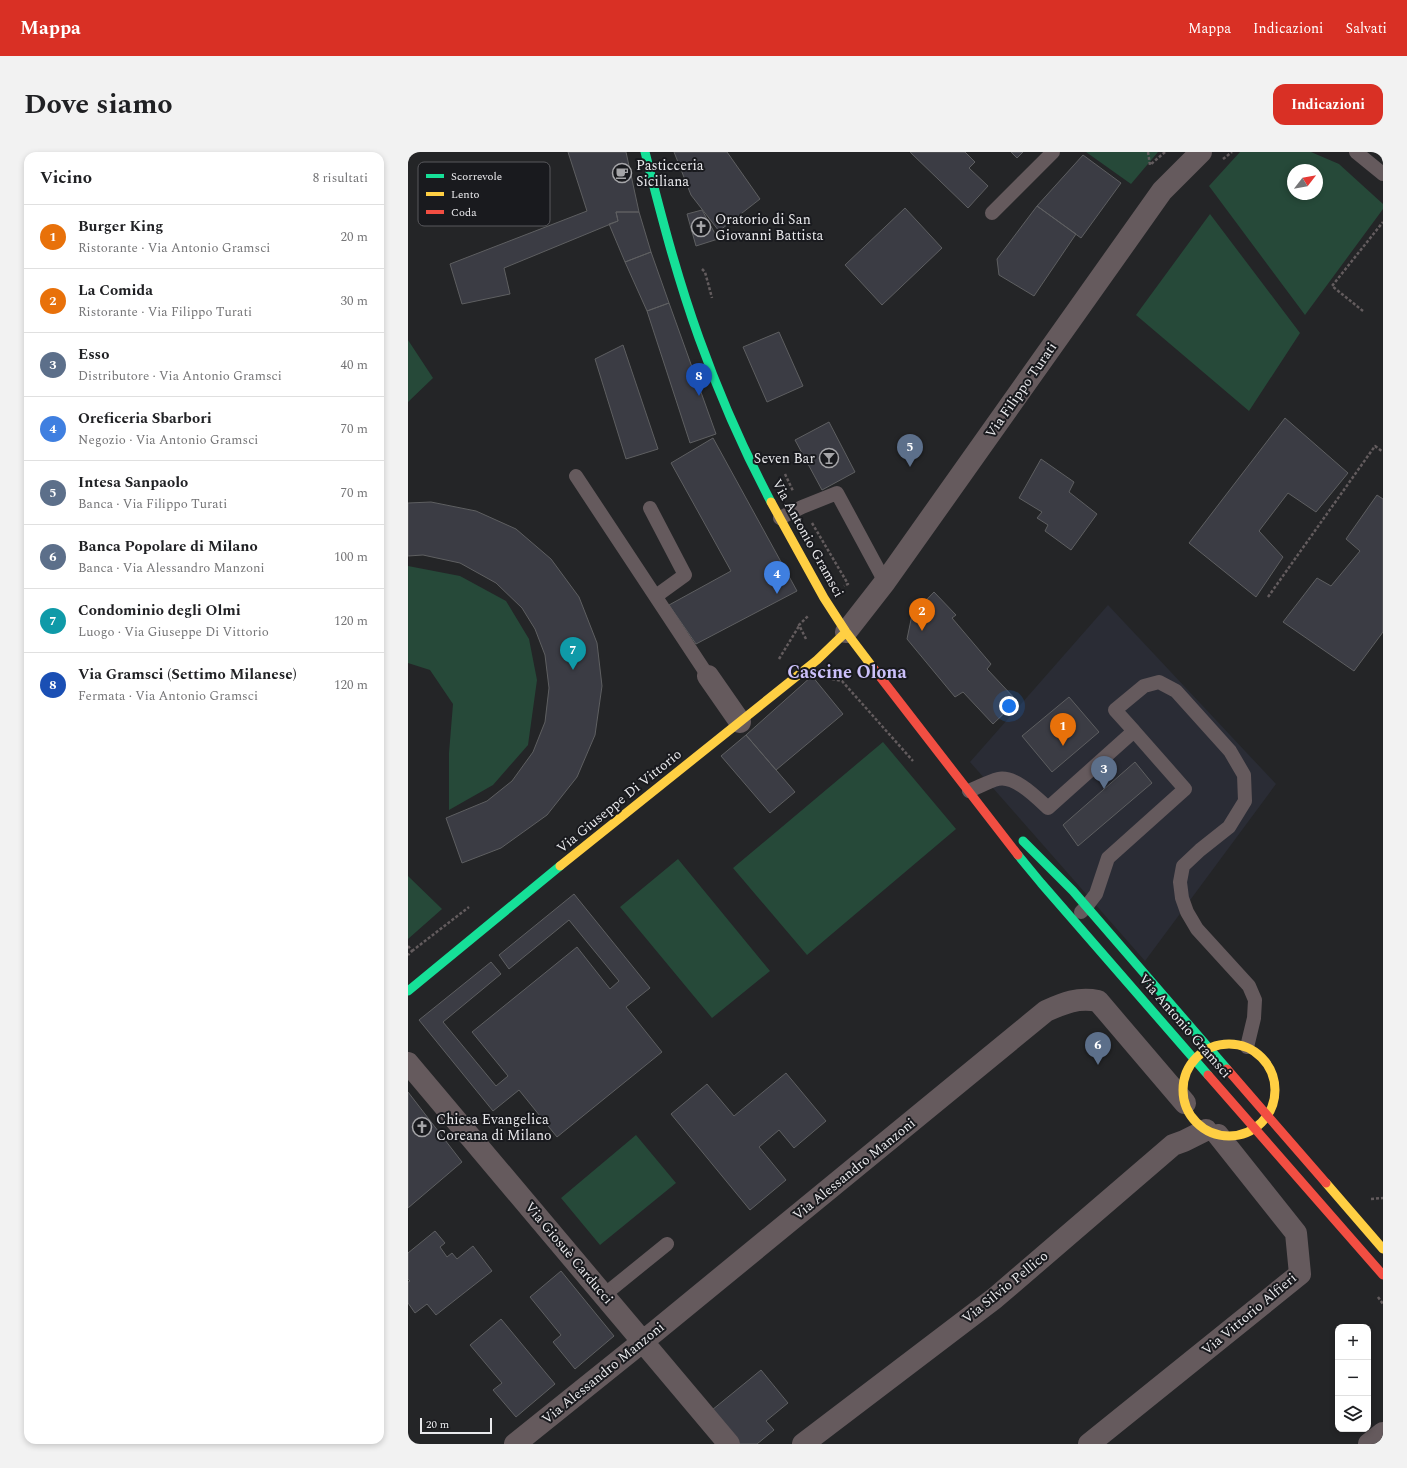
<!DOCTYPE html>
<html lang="it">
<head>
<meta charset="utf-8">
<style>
	:root { --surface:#fff; --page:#f2f2f2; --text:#202124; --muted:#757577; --line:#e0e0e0; --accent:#d93025 }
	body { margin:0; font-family:Spectral,serif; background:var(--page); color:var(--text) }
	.controls { position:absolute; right:12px; bottom:12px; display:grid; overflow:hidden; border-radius:8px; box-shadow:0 2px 6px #0003 }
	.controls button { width:36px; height:36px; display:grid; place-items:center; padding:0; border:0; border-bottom:1px solid var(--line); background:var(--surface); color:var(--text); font:20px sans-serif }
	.compass { position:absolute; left:879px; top:12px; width:36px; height:36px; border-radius:50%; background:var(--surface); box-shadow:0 2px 6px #0003; rotate:59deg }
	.scale { position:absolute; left:12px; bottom:10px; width:72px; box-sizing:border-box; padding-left:4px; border:2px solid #eaeaed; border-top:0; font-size:11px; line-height:14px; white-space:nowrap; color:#eaeaed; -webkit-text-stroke:3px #191a1e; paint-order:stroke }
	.you { position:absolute; left:601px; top:554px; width:14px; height:14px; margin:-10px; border:3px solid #fff; border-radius:50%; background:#1a73e8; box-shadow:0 0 0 6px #1a73e833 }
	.badge { display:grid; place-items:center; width:26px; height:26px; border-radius:50%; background:var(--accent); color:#fff; font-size:13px; font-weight:700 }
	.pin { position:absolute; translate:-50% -33px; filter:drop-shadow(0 1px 2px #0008) }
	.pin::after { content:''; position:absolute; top:21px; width:14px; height:12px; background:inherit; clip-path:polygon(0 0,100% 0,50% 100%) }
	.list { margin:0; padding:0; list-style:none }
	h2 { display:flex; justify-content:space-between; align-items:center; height:52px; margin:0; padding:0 16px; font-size:17px }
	h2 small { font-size:13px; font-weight:400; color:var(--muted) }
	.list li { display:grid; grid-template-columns:26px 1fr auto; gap:12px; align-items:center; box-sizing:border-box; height:64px; padding:0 16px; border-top:1px solid var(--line) }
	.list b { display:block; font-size:15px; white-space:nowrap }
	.list p { margin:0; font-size:13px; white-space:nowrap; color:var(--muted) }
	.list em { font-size:13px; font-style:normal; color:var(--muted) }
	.icon { flex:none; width:22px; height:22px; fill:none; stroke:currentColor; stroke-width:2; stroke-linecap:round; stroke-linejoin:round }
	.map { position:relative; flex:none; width:975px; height:1292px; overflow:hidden; border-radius:12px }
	header { display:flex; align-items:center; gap:24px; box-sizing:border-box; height:56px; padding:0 20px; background:var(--accent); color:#fff }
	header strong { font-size:19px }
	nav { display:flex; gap:22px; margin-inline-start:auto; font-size:14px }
	.intro { display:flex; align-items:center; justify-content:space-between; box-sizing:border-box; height:96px; padding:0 24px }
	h1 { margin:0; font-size:28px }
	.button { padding:10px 18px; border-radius:12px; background:var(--accent); color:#fff; font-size:14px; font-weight:700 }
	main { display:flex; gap:24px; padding:0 24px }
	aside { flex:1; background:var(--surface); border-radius:12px; box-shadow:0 2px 6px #0003 }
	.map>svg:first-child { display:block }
	.built { fill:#2a2c35 }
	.green { fill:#264939; fill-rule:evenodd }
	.building { fill:#3b3c44; stroke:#5e5f61 }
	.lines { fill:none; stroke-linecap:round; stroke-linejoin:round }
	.path { stroke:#635c5e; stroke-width:2.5; stroke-dasharray:3 2; stroke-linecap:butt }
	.lane { stroke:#655a5d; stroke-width:14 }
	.street { stroke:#655a5d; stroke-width:22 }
	.fast { stroke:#16e098; stroke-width:9 }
	.slow { stroke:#ffcf43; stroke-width:9 }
	.jam { stroke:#f24e42; stroke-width:9 }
	.labels { text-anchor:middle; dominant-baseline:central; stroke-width:4; stroke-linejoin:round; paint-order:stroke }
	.poi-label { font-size:14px; fill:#eaeaed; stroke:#191a1e; text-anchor:start }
	.street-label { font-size:14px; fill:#eaeaed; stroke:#191a1e }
	.district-label { font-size:18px; font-weight:bold; fill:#cbc0fa; stroke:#191a1e }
	.key { fill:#191a1e; stroke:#58585c; stroke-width:1 }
	.key-label { font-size:11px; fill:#eaeaed }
</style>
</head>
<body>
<header>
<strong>Mappa</strong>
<nav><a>Mappa</a><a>Indicazioni</a><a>Salvati</a></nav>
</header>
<div class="intro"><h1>Dove siamo</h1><a class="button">Indicazioni</a></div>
<main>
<aside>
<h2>Vicino<small>8 risultati</small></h2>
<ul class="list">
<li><span class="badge" style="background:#e8710a">1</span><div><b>Burger King</b><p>Ristorante · Via Antonio Gramsci</p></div><em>20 m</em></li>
<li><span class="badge" style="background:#e8710a">2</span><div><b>La Comida</b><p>Ristorante · Via Filippo Turati</p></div><em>30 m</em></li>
<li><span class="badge" style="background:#5c6f8a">3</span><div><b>Esso</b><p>Distributore · Via Antonio Gramsci</p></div><em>40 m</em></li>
<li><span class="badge" style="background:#3f7fe0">4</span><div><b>Oreficeria Sbarbori</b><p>Negozio · Via Antonio Gramsci</p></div><em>70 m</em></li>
<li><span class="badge" style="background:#5c6f8a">5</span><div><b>Intesa Sanpaolo</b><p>Banca · Via Filippo Turati</p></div><em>70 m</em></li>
<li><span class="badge" style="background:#5c6f8a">6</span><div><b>Banca Popolare di Milano</b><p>Banca · Via Alessandro Manzoni</p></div><em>100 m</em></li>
<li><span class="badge" style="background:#0f9aa8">7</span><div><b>Condominio degli Olmi</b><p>Luogo · Via Giuseppe Di Vittorio</p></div><em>120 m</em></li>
<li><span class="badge" style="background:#1a4fb4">8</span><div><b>Via Gramsci (Settimo Milanese)</b><p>Fermata · Via Antonio Gramsci</p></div><em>120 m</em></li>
</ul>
</aside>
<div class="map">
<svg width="975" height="1292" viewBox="0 0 975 1292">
	<rect width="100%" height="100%" fill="#242527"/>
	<path class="built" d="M700,453l168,179 -131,177 -175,-199z"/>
	<path class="green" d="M678,0h72l-27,32z
		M832,0h71l28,12 44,40v5l-78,106 -96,-129zM885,18h24v24h-24z
		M802,62l90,119 -51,78 -113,-96z
		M0,188l25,38 -25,24z
		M0,414l52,10 46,25 23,38 8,41 -9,65 -35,40 -44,25v-57l4,-49 -23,-34 -22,-7z
		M475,590l73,87 -149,126 -74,-87z
		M270,707l92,112 -58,47 -92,-111z
		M0,724l34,33 -34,30z
		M228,983l40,48 -76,62 -39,-47z"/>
	<path class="building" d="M160,0h58l13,60h-23l2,9 -114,47 6,26 -48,10 -12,-40 137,-53z
		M266,0h53l33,47 -41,32 -28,-36z
		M502,0h55l10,10 -6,6 19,18 -20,22z
		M603,0h12l-6,6z
		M675,3l38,28 -40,55 -44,-32z
		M629,54l39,28 -42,62 -35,-21 -2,-16z
		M497,56l37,40 -60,57 -37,-40z
		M294,58l16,29 -22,7 -9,-32z
		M208,60h23l12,40 -26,10 -16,-38 9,-3z
		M243,100l18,51 -22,8 -22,-49z
		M261,151l47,131 -26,9 -43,-132z
		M371,180l24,54 -36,16 -24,-55z
		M215,193l35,104 -32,10 -31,-100z
		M877,266l63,55 -32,39 -28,-19 -29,38 24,26 -27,40 -67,-54z
		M421,270l26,50 -33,18 -27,-50z
		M305,286l84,153 -101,53 -27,-39 62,-34 -60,-108z
		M633,307l33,23 -5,10 28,22 -26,36 -26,-19 3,-6 -11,-7 5,-6 -23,-14z
		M969,343l6,4v133l-29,39 -71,-49 34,-44 14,8 29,-35 -14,-12z
		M23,350l45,9 40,18 35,30 28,38 18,46 5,43 -7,49 -18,42 -30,38 -46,33 -39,15 -16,-45 41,-17 25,-20 21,-29 12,-30 4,-34 -4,-33 -10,-26 -13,-21 -26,-25 -36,-20 -37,-8 -15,1v-53z
		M526,440l22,23 -4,3 39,46 -4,5 30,32 -24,23 -30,-32 -8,5 -48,-58 5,-24z
		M404,524l31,38 -67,56 -30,-35z
		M661,545l30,35 -47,40 -30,-36z
		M338,583l49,57 -25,21 -49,-57z
		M727,610l17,21 -74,63 -15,-21z
		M166,742l76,94 -24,19 36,45 -105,85 -38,-47 -26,21 -74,-91 72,-58 10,12 -58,48 53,64 12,-10 -36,-44 105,-85 33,42 9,-8 -50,-61 -60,49 -10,-14z
		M378,921l40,48 -32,27 -15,-18 -20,17 27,33 -36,30 -79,-96 36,-30 27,32z
		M0,940l54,70 -54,46z
		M27,1079l10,12 -5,4 7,10 5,-4 5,6 16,-13 19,25 -56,44 -9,-11 -12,9 -7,-10v-21l2,-1 -2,-2v-26z
		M153,1119l53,65 -39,33 -22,-27 8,-7 -31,-38z
		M93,1167l54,65 -39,33 -23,-27 9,-7 -32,-38z
		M353,1218l27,33 -22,18 8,9 -17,14h-17l-28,-34z"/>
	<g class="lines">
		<path class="path" d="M740,0l2,13 15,-13
			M815,7l9,-7
			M294,117l3,3 7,26
			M955,159l-31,-25 51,-64
			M377,322l8,17
			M404,371l36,61 -4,2
			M860,445l107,-151 8,6
			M398,487l-7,-14 9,-9
			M371,507l20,-33
			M424,527l10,2 71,80
			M0,794l4,5 -4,4
			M4,799l57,-44
			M963,1047l12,-1
			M970,1145l5,7"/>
		<path class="lane" d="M948,0l27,22
			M584,61l61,-61
			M168,324l132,200
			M242,356l35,67 -29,21
			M372,366l22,-11 35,-14 48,89
			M726,579l-19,-21 29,-24 15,-4 17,9 54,60 14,24 1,26 -16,26 -29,23 -17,16 -3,16 2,16 5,14 10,17 52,57 6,14 -1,18 -7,29
			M561,639c10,-4 20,-10 29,-12 17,-4 39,19 50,29l86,-77 51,58 -77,69 -12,36 -10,13 -5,5
			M196,1143l63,-51"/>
		<path class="street" d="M438,480l39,-50 277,-391 39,-39
			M300,524l32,46
			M0,911l321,381
			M107,1292l142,-114 389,-319c18,-8 32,-14 52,-10l87,102
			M395,1292l192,-146 178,-153 11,-4 22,-11
			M681,1292l211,-170 -4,-41 -78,-98
			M961,1292l14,-11"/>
		<path class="fast" d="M237,0c16,63 32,125 54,186 20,56 44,111 72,164
			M615,689l50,50 154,178
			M610,703l23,28 167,192
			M0,839l152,-125"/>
		<path class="slow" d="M363,350l53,96 22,34 28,37
			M152,714l257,-206 29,-28
			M775 938a46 46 0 1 1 92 0a46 46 0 1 1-92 0Z
			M918,1031l57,66"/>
		<path class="jam" d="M466,517l144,186
			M819,917l99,114
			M800,923l175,200"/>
	</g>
	<defs>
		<symbol id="cafe-ring" viewBox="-11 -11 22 22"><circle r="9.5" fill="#191a1e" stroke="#a5a5a8" stroke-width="1.5"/><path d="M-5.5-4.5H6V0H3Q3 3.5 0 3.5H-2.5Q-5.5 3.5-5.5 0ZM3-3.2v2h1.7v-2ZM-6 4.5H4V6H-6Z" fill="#a5a5a8"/></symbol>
		<symbol id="church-ring" viewBox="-11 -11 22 22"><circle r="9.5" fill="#191a1e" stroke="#a5a5a8" stroke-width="1.5"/><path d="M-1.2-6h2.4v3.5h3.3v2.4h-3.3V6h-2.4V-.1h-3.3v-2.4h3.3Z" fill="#a5a5a8"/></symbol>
		<symbol id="bar-ring" viewBox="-11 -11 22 22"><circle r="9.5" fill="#191a1e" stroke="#a5a5a8" stroke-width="1.5"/><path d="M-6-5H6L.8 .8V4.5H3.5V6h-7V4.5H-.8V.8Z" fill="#a5a5a8"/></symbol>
	</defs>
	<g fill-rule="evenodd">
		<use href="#cafe-ring" x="203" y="10" width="22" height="22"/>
		<use href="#church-ring" x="282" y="64" width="22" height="22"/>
		<use href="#bar-ring" x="410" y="295" width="22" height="22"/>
		<use href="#church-ring" x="3" y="964" width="22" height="22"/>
	</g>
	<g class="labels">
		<g class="poi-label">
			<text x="228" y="13">Pasticceria<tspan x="228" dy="16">Siciliana</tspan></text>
			<text x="307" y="67">Oratorio di San<tspan x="307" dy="16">Giovanni Battista</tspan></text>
			<text x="407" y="306" text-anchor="end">Seven Bar</text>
			<text x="28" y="967">Chiesa Evangelica<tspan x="28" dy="16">Coreana di Milano</tspan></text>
		</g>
		<g class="street-label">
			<text transform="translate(613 238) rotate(-55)">Via Filippo Turati</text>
			<text transform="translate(400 386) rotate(61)">Via Antonio Gramsci</text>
			<text transform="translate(211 649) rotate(-39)">Via Giuseppe Di Vittorio</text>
			<text transform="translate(777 874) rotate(49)">Via Antonio Gramsci</text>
			<text transform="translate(446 1017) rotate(-39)">Via Alessandro Manzoni</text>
			<text transform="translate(161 1101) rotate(50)">Via Giosuè Carducci</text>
			<text transform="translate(597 1135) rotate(-39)">Via Silvio Pellico</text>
			<text transform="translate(841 1162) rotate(-40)">Via Vittorio Alfieri</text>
			<text transform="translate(195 1221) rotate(-39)">Via Alessandro Manzoni</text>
		</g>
		<g class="district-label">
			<text x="439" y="520">Cascine Olona</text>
		</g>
	</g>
	<rect x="10" y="10" width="132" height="64" rx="6" class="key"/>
	<rect x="18" y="22" width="18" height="4" fill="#16e098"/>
	<rect x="18" y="40" width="18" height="4" fill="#ffcf43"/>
	<rect x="18" y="58" width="18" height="4" fill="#f24e42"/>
	<g class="key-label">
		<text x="43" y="28">Scorrevole</text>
		<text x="43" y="46">Lento</text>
		<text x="43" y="64">Coda</text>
	</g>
</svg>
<div class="controls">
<button>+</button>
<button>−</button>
<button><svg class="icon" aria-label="layers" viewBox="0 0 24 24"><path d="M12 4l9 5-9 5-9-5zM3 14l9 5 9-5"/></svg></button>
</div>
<svg class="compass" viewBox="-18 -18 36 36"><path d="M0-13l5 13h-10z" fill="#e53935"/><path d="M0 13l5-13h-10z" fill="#757577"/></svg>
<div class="scale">20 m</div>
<div class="you"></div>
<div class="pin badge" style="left:655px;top:594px;background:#e8710a">1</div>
<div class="pin badge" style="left:514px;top:479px;background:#e8710a">2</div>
<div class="pin badge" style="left:696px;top:637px;background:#5c6f8a">3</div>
<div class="pin badge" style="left:369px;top:442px;background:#3f7fe0">4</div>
<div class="pin badge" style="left:502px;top:315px;background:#5c6f8a">5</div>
<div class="pin badge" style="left:690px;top:913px;background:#5c6f8a">6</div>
<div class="pin badge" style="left:165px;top:518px;background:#0f9aa8">7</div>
<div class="pin badge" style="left:291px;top:244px;background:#1a4fb4">8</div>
</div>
</main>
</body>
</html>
